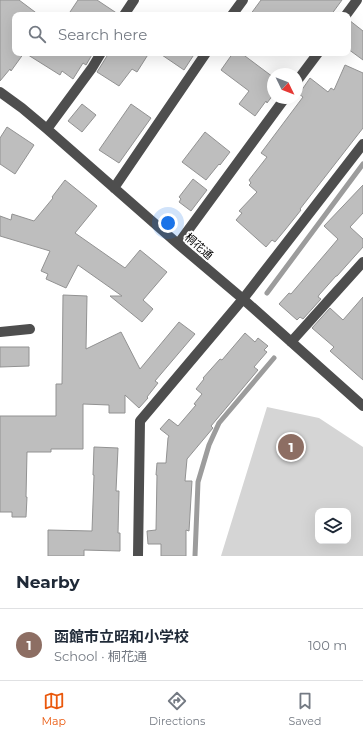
<!DOCTYPE html>
<html lang="en">
<head>
<meta charset="utf-8">
<style>
	:root { --surface:#fff; --page:#f6f6f7; --text:#1f2937; --muted:#747a83; --line:#e0e1e3; --accent:#ea580c }
	body { margin:0; font-family:Montserrat,"Noto Sans JP",sans-serif; background:var(--page); color:var(--text) }
	.controls { position:absolute; right:12px; bottom:12px; display:grid; overflow:hidden; border-radius:8px; box-shadow:0 4px 16px #0002 }
	.controls button { width:36px; height:36px; display:grid; place-items:center; padding:0; border:0; border-bottom:1px solid var(--line); background:var(--surface); color:var(--text); font:20px sans-serif }
	.compass { position:absolute; left:267px; top:68px; width:36px; height:36px; border-radius:50%; background:var(--surface); box-shadow:0 4px 16px #0002; rotate:133deg }
	.you { position:absolute; left:168px; top:223px; width:14px; height:14px; margin:-10px; border:3px solid #fff; border-radius:50%; background:#1a73e8; box-shadow:0 0 0 6px #1a73e833 }
	.badge { display:grid; place-items:center; width:26px; height:26px; border-radius:50%; background:var(--accent); color:#fff; font-size:13px; font-weight:700 }
	.pin { position:absolute; translate:-50% -50%; border:2px solid #fff; box-shadow:0 1px 4px #0006 }
	.list { margin:0; padding:0; list-style:none }
	h2 { display:flex; justify-content:space-between; align-items:center; height:52px; margin:0; padding:0 16px; font-size:17px }
	h2 small { font-size:13px; font-weight:400; color:var(--muted) }
	.list li { display:grid; grid-template-columns:26px 1fr auto; gap:12px; align-items:center; box-sizing:border-box; height:72px; padding:0 16px; border-top:1px solid var(--line) }
	.list b { display:block; font-size:15px; white-space:nowrap }
	.list p { margin:0; font-size:13px; white-space:nowrap; color:var(--muted) }
	.list em { font-size:13px; font-style:normal; color:var(--muted) }
	.icon { flex:none; width:22px; height:22px; fill:none; stroke:currentColor; stroke-width:2; stroke-linecap:round; stroke-linejoin:round }
	.map { position:relative; flex:none; width:363px; height:556px; overflow:hidden }
	.search { position:absolute; background:var(--surface); box-shadow:0 4px 16px #0002; left:12px; right:12px; top:12px; height:44px; display:flex; align-items:center; gap:10px; box-sizing:border-box; padding:0 14px; border-radius:8px; color:var(--muted); font-size:15px }
	.sheet { height:124px; background:var(--surface) }
	nav { display:flex; justify-content:space-around; align-items:center; box-sizing:border-box; height:56px; border-top:1px solid var(--line); background:var(--surface); font-size:11px; color:var(--muted) }
	nav a { display:grid; justify-items:center; gap:2px }
	nav .on { color:var(--accent) }
	.map>svg:first-child { display:block }
	.green { fill:#d5d5d5; fill-rule:evenodd }
	.lines { fill:none; stroke-linecap:round; stroke-linejoin:round }
	.stream { stroke:#9c9c9c; stroke-width:5 }
	.building { fill:#bebebe; stroke:#929292 }
	.minor { stroke:#4e4e4e; stroke-width:10 }
	.labels { text-anchor:middle; dominant-baseline:central; stroke-width:4; stroke-linejoin:round; paint-order:stroke }
	.street-label { font-size:11px; fill:#000; stroke:#fff }
</style>
</head>
<body>
<div class="map">
<svg width="363" height="556" viewBox="0 0 363 556">
	<rect width="100%" height="100%" fill="#fff"/>
	<path class="green" d="M267,407l52,11 44,29v109h-142zM318,511h30v30h-30z"/>
	<g class="lines">
		<path class="stream" d="M267,293l96,-129
			M195,556l3,-74 11,-37 10,-22 55,-65"/>
	</g>
	<path class="building" d="M0,0h19l20,15h-24v38h9l-13,18 -1,-2 -10,12z
		M78,0h19l21,14v1h-50z
		M261,0h81l-11,15h-81z
		M349,20l14,11v29l-15,-11v-28z
		M25,53h68l-7,12 -3,-2 -10,16 -11,-8 -2,4z
		M107,53h42l-12,19 -5,-3 -13,17 -22,-14 10,-16z
		M159,53h36l-11,17z
		M233,53h8l32,24v18l-6,8 -1,-2 -11,15 -16,-12 10,-13 -28,-21z
		M345,65l18,8v55l-63,81 1,1 -16,20 -10,12 -3,-2 -6,7 -30,-27 6,-7 -3,-2 18,-19 -8,-7 2,-2 -2,-3 18,-23 -6,-4 42,-56 -4,-3 11,-16 18,14 3,-4 3,2z
		M82,104l14,11 -14,17 -14,-11z
		M131,104l20,14 -32,45 -20,-13z
		M7,127l27,18 -19,29 -15,-10v-26z
		M205,132l25,20 -10,13 -1,-1 -13,16 -24,-18z
		M193,179l14,11 -16,21 -12,-9 2,-3 -2,-2z
		M65,180l32,26 -22,27 50,35 15,-18 27,22 -24,28 10,9 -11,13 -32,-26h12l-44,-31 -12,23 -20,-9 2,-5 -7,-3 9,-20 -50,-15v-20l11,4 1,-6 22,7 19,-23 -1,-1z
		M363,185v28l-13,14 13,12v8l-26,29h-1l-17,19 -1,2 3,2 -18,20 -3,-2 -3,3 -18,-16 10,-11 2,1 47,-55 -14,-13z
		M63,295l24,1 -1,53 35,-17 19,37 39,-47 16,12 -40,47 3,2 -11,14 1,1 -9,10 -14,-13v18h-16v-8l-26,-1v45h-32v3h-24l-1,45h1l-1,20h-14v-5h-12v-96h56v-32h6z
		M363,297v83l-33,-29 4,-4 -22,-19 18,-20 13,12z
		M245,333l10,9 3,-4 10,8 -4,4 3,2 -13,15 4,3 -47,56 2,2 -26,31 -2,22h7l-3,50 -3,-1v26h-25v-12h-13l-1,-13 9,-1 1,-55h-1l1,-12h9l2,-25 1,-2 -9,-7 9,-10 9,7 18,-21 -2,-1 8,-10 -6,-5 8,-10 -1,-1 17,-19 2,1z
		M0,347h29v19l-29,1z
		M94,447l24,1 -2,43h3l-1,42h2v18l-36,-1v6h-36v-26l44,1 2,-56h-1z"/>
	<g class="lines">
		<path class="minor" d="M124,15l10,-15
			M232,15l11,-15
			M346,15l11,-15
			M297,81l21,-28
			M0,92l22,16 25,21 131,115 65,55 120,107
			M47,129l45,-61 9,-15
			M114,188l92,-135
			M178,244l107,-146
			M0,332l30,-3
			M291,342l72,-80
			M138,556l2,-135 103,-122 120,-155"/>
	</g>
	<g class="labels">
		<g class="street-label">
			<text transform="translate(199 246) rotate(41)">桐花通</text>
		</g>
	</g>
</svg>
<div class="controls">
<button><svg class="icon" aria-label="layers" viewBox="0 0 24 24"><path d="M12 4l9 5-9 5-9-5zM3 14l9 5 9-5"/></svg></button>
</div>
<svg class="compass" viewBox="-18 -18 36 36"><path d="M0-13l5 13h-10z" fill="#e53935"/><path d="M0 13l5-13h-10z" fill="#747a83"/></svg>
<div class="you"></div>
<div class="pin badge" style="left:291px;top:447px;background:#8d6e63">1</div>
<div class="search"><svg class="icon" aria-label="search" viewBox="0 0 24 24"><circle cx="10" cy="10" r="6"/><path d="M15 15l6 6"/></svg>Search here</div>
</div>
<section class="sheet">
<h2>Nearby<small></small></h2>
<ul class="list">
<li><span class="badge" style="background:#8d6e63">1</span><div><b>函館市立昭和小学校</b><p>School · 桐花通</p></div><em>100 m</em></li>
</ul>
</section>
<nav>
<a class="on"><svg class="icon" aria-label="map" viewBox="0 0 24 24"><path d="M3 6l6-2 6 2 6-2v14l-6 2-6-2-6 2zM9 4v14M15 6v14"/></svg>Map</a>
<a><svg class="icon" aria-label="directions" viewBox="0 0 24 24"><path d="M12 3l9 9-9 9-9-9zM9 14v-3h6M13 9l2 2-2 2"/></svg>Directions</a>
<a><svg class="icon" aria-label="saved" viewBox="0 0 24 24"><path d="M7 4h10v16l-5-4-5 4z"/></svg>Saved</a>
</nav>
</body>
</html>
